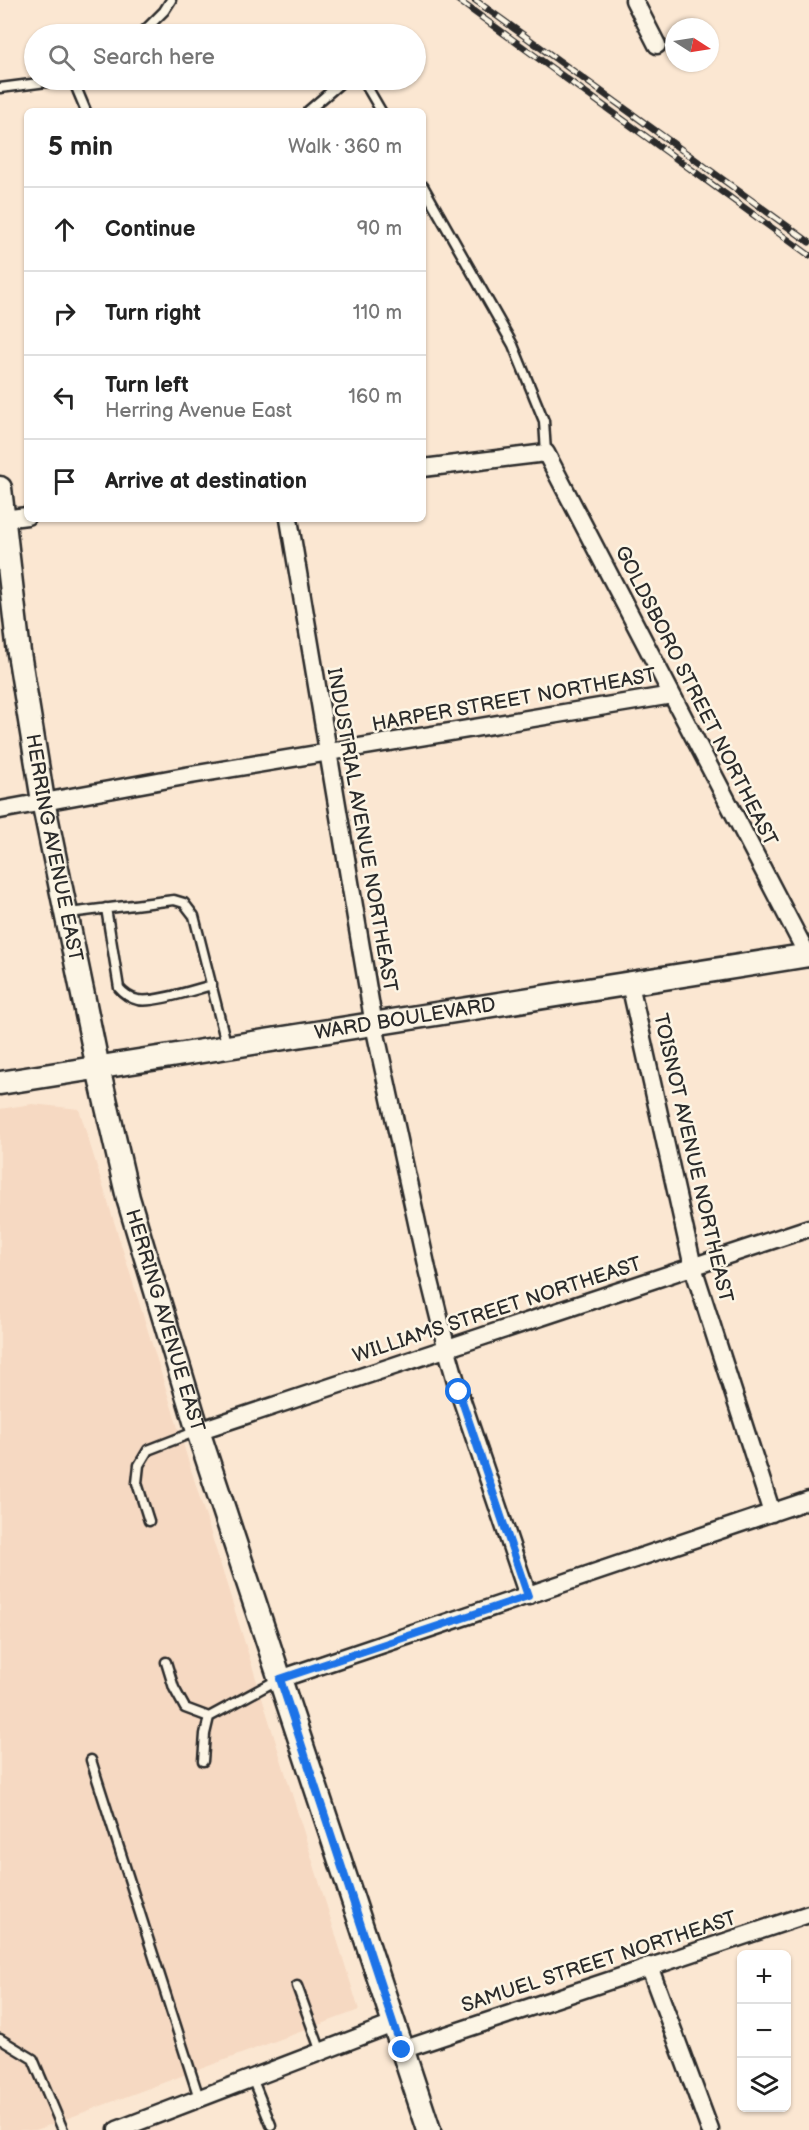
<!DOCTYPE html>
<html lang="en">
<head>
<meta charset="utf-8">
<style>
	:root { --surface:#fff; --page:#f2f2f2; --text:#222; --muted:#767676; --line:#e0e0e0 }
	body { margin:0; font-family:"Balsamiq Sans",sans-serif; background:var(--page); color:var(--text) }
	.controls { position:absolute; right:18px; bottom:18px; display:grid; overflow:hidden; border-radius:9px; box-shadow:0 2px 4px #0004 }
	.controls button { width:54px; height:54px; display:grid; place-items:center; padding:0; border:0; border-bottom:2px solid var(--line); background:var(--surface); color:var(--text); font:30px sans-serif }
	.compass { position:absolute; left:665px; top:18px; width:54px; height:54px; border-radius:50%; background:var(--surface); box-shadow:0 2px 4px #0004; rotate:102deg }
	.stop { position:absolute; width:18px; height:18px; margin:-14px; border:4px solid #1a73e8; border-radius:50%; background:#fff }
	.stop.end { background:#1a73e8; border-color:#fff; box-shadow:0 2px 6px #0008 }
	.list { margin:0; padding:0; list-style:none }
	h2 { display:flex; justify-content:space-between; align-items:center; height:78px; margin:0; padding:0 24px; font-size:26px }
	h2 small { font-size:20px; font-weight:400; color:var(--muted) }
	.list li { display:grid; grid-template-columns:39px 1fr auto; gap:18px; align-items:center; box-sizing:border-box; height:84px; padding:0 24px; border-top:2px solid var(--line) }
	.list b { display:block; font-size:22px; white-space:nowrap }
	.list p { margin:0; font-size:20px; white-space:nowrap; color:var(--muted) }
	.list em { font-size:20px; font-style:normal; color:var(--muted) }
	.icon { flex:none; width:33px; height:33px; fill:none; stroke:currentColor; stroke-width:2; stroke-linecap:round; stroke-linejoin:round }
	.map { position:relative; flex:none; width:809px; height:2130px; overflow:hidden }
	.search { position:absolute; background:var(--surface); box-shadow:0 2px 4px #0004; left:24px; top:24px; width:402px; height:66px; display:flex; align-items:center; gap:15px; box-sizing:border-box; padding:0 21px; border-radius:33px; color:var(--muted); font-size:22px }
	.panel { position:absolute; background:var(--surface); box-shadow:0 2px 4px #0004; left:24px; top:108px; width:402px; height:414px; border-radius:9px }
	.map>svg:first-child { display:block }
	.built { fill:#f6d9c2 }
	.lines { fill:none; stroke-linecap:round; stroke-linejoin:round }
	.service-casing { stroke:#2b2b2b; stroke-width:13 }
	.minor-casing { stroke:#2b2b2b; stroke-width:21 }
	.secondary-casing { stroke:#2b2b2b; stroke-width:27 }
	.service { stroke:#fcf5e5; stroke-width:8 }
	.minor { stroke:#fcf5e5; stroke-width:16 }
	.secondary { stroke:#fcf5e5; stroke-width:22 }
	.rail-casing { stroke:#2b2b2b; stroke-width:7 }
	.rail { stroke:#fcf5e5; stroke-width:4.5; stroke-dasharray:14; stroke-linecap:butt }
	.route { stroke:#1a73e8; stroke-width:8 }
	.labels { text-anchor:middle; dominant-baseline:central; stroke-width:5; stroke-linejoin:round; paint-order:stroke }
	.street-label { font-size:20px; fill:#2b2b2b; stroke:#fcf5e5 }
</style>
</head>
<body>
<div class="map">
<svg width="809" height="2130" viewBox="0 0 809 2130">
	<rect width="100%" height="100%" fill="#fbe7d2"/>
	<filter id="ink" filterUnits="userSpaceOnUse"><feTurbulence type="fractalNoise" baseFrequency=".0167" numOctaves="2"/><feDisplacementMap in="SourceGraphic" scale="12" xChannelSelector="R" yChannelSelector="G"/><feConvolveMatrix kernelMatrix="1 2 1 2 8 2 1 2 1" color-interpolation-filters="sRGB"/></filter>
	<g filter="url(#ink)">
		<path class="built" d="M32,1104l47,5 280,901 -323,120h-36v-1021z"/>
		<g class="lines">
			<defs>
				<path id="service" d="M141,34l23,-23 7,-11
					M73,80l13,31
					M363,80l18,31
					M0,88l62,-8
					M308,111l36,-31
					M423,186l90,159 31,76 2,32
					M106,908l13,80c5,6 10,10 19,12 17,3 55,-10 74,-15
					M69,913l105,-13 10,3 10,13 33,131
					M149,1521l-12,-38 2,-18 9,-15 49,-19
					M166,1662l8,26 11,20 24,9 70,-38
					M91,1760l108,338
					M203,1761l2,-27 4,-17
					M297,1986l24,66
					M0,2039l33,20 30,71
					M252,2078l19,47"/>
				<path id="minor" d="M634,0l23,45
					M423,468l123,-15 263,505
					M3,519l24,-3
					M289,519l85,506 53,244 20,81 12,42 69,204
					M0,810l185,-34 487,-81
					M630,984l63,283 79,246
					M198,1431l611,-203
					M280,1679l529,-179
					M649,1966l61,164
					M402,2050l407,-136
					M117,2130l276,-106"/>
				<g id="secondary">
					<path id="s1" d="M0,488l19,165 24,148 55,267 30,130 70,233 231,699"/>
					<path id="s2" d="M0,1083l809,-128"/>
				</g>
			</defs>
			<use href="#service" class="service-casing"/>
			<use href="#minor" class="minor-casing"/>
			<use href="#secondary" class="secondary-casing"/>
			<use href="#service" class="service"/>
			<use href="#minor" class="minor"/>
			<use href="#secondary" class="secondary"/>
			<defs>
				<path id="rail" d="M458,0l351,255
					M475,0l334,242"/>
			</defs>
			<use href="#rail" class="rail-casing"/>
			<use href="#rail" class="rail"/>
		</g>
	</g>
	<g class="lines" filter="url(#ink)">
		<path class="route" d="M402,2050l-122,-371 248,-83 -69,-204"/>
	</g>
	<g class="labels">
		<g class="street-label">
			<text transform="translate(696 696) rotate(63)">GOLDSBORO STREET NORTHEAST</text>
			<text transform="translate(514 700) rotate(-10)">HARPER STREET NORTHEAST</text>
			<text transform="translate(362 830) rotate(80)">INDUSTRIAL AVENUE NORTHEAST</text>
			<text stroke="none"><textPath href="#s1" startOffset="364">HERRING AVENUE EAST</textPath></text>
			<text stroke="none"><textPath href="#s2" startOffset="410">WARD BOULEVARD</textPath></text>
			<text transform="translate(693 1158) rotate(77)">TOISNOT AVENUE NORTHEAST</text>
			<text transform="translate(497 1310) rotate(-18)">WILLIAMS STREET NORTHEAST</text>
			<text stroke="none"><textPath href="#s1" startOffset="850">HERRING AVENUE EAST</textPath></text>
			<text transform="translate(599 1962) rotate(-18)">SAMUEL STREET NORTHEAST</text>
		</g>
	</g>
</svg>
<div class="controls">
<button>+</button>
<button>−</button>
<button><svg class="icon" aria-label="layers" viewBox="0 0 24 24"><path d="M12 4l9 5-9 5-9-5zM3 14l9 5 9-5"/></svg></button>
</div>
<svg class="compass" viewBox="-18 -18 36 36"><path d="M0-13l5 13h-10z" fill="#e53935"/><path d="M0 13l5-13h-10z" fill="#767676"/></svg>
<div class="stop" style="left:459px;top:1392px"></div>
<div class="stop end" style="left:402px;top:2050px"></div>
<div class="search"><svg class="icon" aria-label="search" viewBox="0 0 24 24"><circle cx="10" cy="10" r="6"/><path d="M15 15l6 6"/></svg>Search here</div>
<section class="panel">
<h2>5 min<small>Walk · 360 m</small></h2>
<ul class="list">
<li><svg class="icon" aria-label="ahead" viewBox="0 0 24 24"><path d="M12 20V5M6 11l6-6 6 6"/></svg><div><b>Continue</b></div><em>90 m</em></li>
<li><svg class="icon" aria-label="right" viewBox="0 0 24 24"><path d="M7 20v-9h11M14 6l5 5-5 5"/></svg><div><b>Turn right</b></div><em>110 m</em></li>
<li><svg class="icon" aria-label="left" viewBox="0 0 24 24"><path d="M17 20v-9H6M10 6l-5 5 5 5"/></svg><div><b>Turn left</b><p>Herring Avenue East</p></div><em>160 m</em></li>
<li><svg class="icon" aria-label="arrive" viewBox="0 0 24 24"><path d="M6 21V4h12l-3 4 3 4H6"/></svg><div><b>Arrive at destination</b></div></li>
</ul>
</section>
</div>
</body>
</html>
